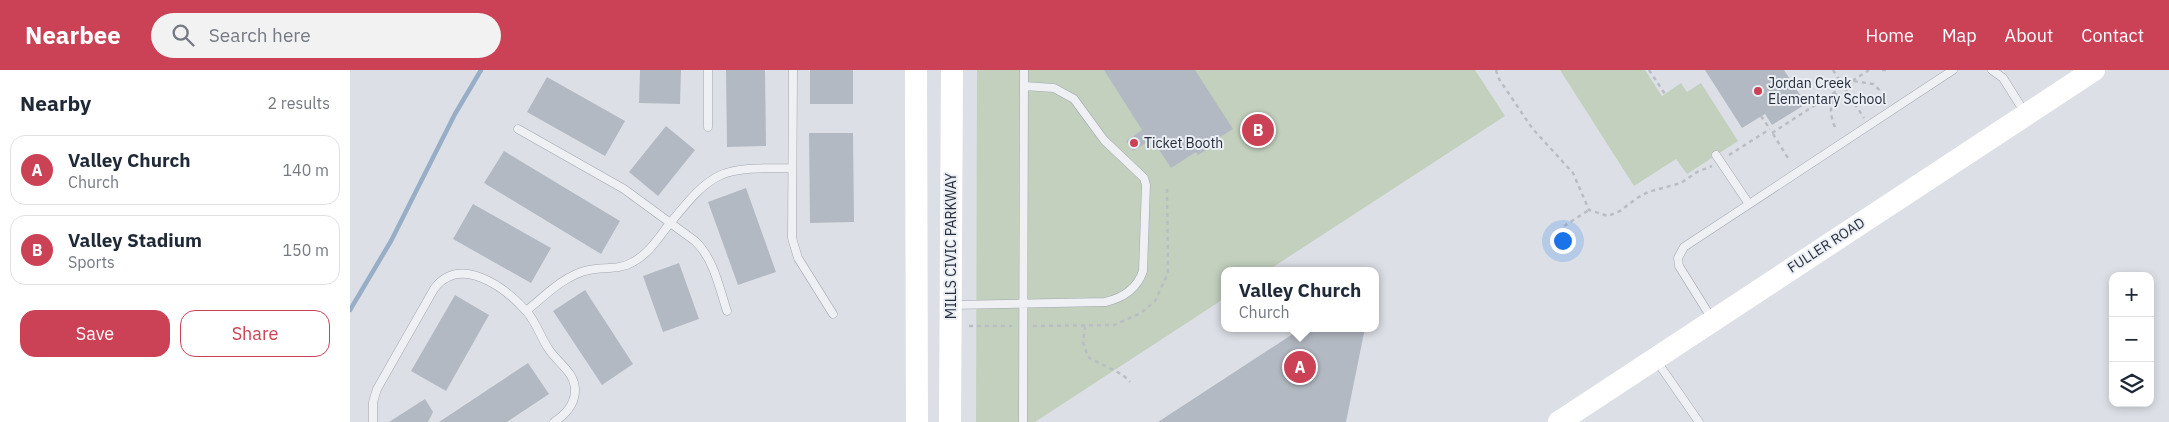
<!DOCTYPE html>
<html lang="en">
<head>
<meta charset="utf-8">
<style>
	:root { --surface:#fff; --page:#f2f2f3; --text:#1f2937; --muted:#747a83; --line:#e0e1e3; --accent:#cb4156 }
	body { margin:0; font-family:"IBM Plex Sans",sans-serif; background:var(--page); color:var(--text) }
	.controls { position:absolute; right:15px; bottom:15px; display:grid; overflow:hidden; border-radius:10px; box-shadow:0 2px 8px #0003 }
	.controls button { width:45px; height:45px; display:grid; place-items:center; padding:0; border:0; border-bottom:1px solid var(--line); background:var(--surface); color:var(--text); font:25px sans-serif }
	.you { position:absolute; left:1212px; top:170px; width:18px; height:18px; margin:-12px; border:4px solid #fff; border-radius:50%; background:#1a73e8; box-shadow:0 0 0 8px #1a73e833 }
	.badge { display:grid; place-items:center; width:32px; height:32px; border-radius:50%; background:var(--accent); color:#fff; font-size:16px; font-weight:700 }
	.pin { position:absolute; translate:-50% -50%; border:2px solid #fff; box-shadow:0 1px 5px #0006 }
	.popup { position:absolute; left:871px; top:197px; width:158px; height:65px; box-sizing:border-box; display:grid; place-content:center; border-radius:10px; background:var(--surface); filter:drop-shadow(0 1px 4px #0005); font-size:16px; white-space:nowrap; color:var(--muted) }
	.popup b { font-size:19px; color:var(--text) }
	.popup::after { content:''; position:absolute; left:50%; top:100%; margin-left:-10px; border:10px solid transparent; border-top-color:var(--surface) }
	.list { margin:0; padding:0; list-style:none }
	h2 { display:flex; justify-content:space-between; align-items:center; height:65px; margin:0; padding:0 20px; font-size:21px }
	h2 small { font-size:16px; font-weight:400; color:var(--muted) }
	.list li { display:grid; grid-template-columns:32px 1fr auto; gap:15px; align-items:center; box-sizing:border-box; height:70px; margin:0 10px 10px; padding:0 10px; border:1px solid var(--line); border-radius:15px }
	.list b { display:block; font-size:19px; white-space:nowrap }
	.list p { margin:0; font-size:16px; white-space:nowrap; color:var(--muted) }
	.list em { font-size:16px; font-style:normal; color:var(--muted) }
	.actions { display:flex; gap:10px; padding:15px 20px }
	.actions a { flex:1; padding:11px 0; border:1px solid var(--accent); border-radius:15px; text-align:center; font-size:18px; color:var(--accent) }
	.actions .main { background:var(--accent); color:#fff }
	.icon { flex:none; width:28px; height:28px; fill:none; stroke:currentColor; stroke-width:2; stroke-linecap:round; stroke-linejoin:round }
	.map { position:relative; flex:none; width:1819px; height:352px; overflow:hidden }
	header { display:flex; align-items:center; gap:30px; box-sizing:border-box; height:70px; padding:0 25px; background:var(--accent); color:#fff }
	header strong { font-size:24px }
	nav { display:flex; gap:28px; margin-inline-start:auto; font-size:18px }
	.search { width:350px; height:45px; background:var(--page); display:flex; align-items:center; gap:12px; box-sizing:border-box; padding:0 18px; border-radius:28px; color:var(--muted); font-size:19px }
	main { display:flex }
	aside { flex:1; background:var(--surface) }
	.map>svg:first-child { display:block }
	.green { fill:#c2d0bd }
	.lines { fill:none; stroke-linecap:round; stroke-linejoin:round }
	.stream { stroke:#97aec6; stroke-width:4.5 }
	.building { fill:#b3b9c2 }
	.lane-casing { stroke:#a2a7b0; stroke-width:9 }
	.path { stroke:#babec4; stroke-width:2.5; stroke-dasharray:4 4; stroke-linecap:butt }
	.lane { stroke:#eef0f4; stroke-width:8 }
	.secondary { stroke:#fff; stroke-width:22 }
	.poi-dot { fill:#cb4156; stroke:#ebeff4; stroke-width:2 }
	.labels { text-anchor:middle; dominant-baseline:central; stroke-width:4; stroke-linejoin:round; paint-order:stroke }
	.poi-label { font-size:14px; fill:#262e3c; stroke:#ebeff4; text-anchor:start }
	.street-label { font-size:14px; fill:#262e3c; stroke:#ebeff4 }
</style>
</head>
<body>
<header>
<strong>Nearbee</strong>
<div class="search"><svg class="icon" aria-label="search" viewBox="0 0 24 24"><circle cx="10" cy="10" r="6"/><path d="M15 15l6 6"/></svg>Search here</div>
<nav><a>Home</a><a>Map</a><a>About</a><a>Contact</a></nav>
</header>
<main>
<aside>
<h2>Nearby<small>2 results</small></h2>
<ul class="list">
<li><span class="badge">A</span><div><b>Valley Church</b><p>Church</p></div><em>140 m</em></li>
<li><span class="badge">B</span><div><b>Valley Stadium</b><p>Sports</p></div><em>150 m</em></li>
</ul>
<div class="actions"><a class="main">Save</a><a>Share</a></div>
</aside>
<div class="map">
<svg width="1819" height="352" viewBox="0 0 1819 352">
	<rect width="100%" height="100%" fill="#dce0e6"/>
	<path class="green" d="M627,0h498l30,46 -238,155h-42v27l-190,124h-59z
		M1210,0h85l17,26 19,-13 6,9 14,-9 37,58 -51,33 -11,-15 -42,27z"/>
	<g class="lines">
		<path class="stream" d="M0,240l41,-69 64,-127 26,-44"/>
	</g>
	<path class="building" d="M290,0h41l-1,34 -41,-1z
		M376,0h39l1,76 -39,1z
		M460,0h43v34h-43z
		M754,0h91l38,59 -26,16 2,3 -11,7 -2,-3 -25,16 -19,-29 -19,12 -7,-10 16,-11z
		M1355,0h79l22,34 -34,21 -7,-11 -23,14z
		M197,7l78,44 -20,35 -78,-44z
		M316,56l29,24 -37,46 -29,-24z
		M459,63h44l1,89 -44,1z
		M154,81l116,70 -19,33 -117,-71z
		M396,118l30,84 -38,13 -30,-83z
		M123,134l78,44 -20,35 -78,-44z
		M329,193l20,56 -36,13 -20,-56z
		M235,220l48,74 -31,21 -49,-74z
		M105,225l34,20 -43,76 -35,-20z
		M952,258h63l-19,94h-188z
		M178,293l21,31 -42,28h-68z
		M75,329l8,13 -5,10h-39z"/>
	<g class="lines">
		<defs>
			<path id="lane" d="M443,0l-1,168 6,20 35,56
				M1642,0l11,8 22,35
				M358,57v-57
				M168,59l106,60 71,52c19,18 24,46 32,70
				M1366,85l33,49
				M603,235l152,-3c18,-4 32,-13 38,-31l3,-86 -2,-7 -40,-38 -30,-41 -20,-11 -30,-2
				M176,241c19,-15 38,-36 63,-41 15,-3 31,0 44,-8 15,-8 24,-22 34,-35 47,-58 51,-59 125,-59
				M1362,249l-33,-53 -1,-8 6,-11 269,-177
				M1306,290l43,62
				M23,352v-20l4,-13 57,-100c26,-35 71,-2 93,23 9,10 13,24 21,36 9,15 28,24 27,44 -1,14 -10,23 -21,30
				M673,352l1,-352"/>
		</defs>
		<use href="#lane" class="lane-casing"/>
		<path class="path" d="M1146,0l3,9 33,49 41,45 16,37 19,6 12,-5 17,-13 11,-6 33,-9 16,-11 15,-6
			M1299,0l16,24
			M1483,0l31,48
			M1532,0h7
			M1504,11l19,3 12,11
			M1411,46l9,13
			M1485,57c-5,-11 -6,-22 1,-34
			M1422,63l97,-63
			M1423,64l15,24
			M1379,85l41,-26
			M1214,156l25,-16
			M619,256h43
			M683,256l81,-1 27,-12 14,-12 13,-28 -1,-84
			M735,256l-2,16 5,15c11,7 35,15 42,25"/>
		<use href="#lane" class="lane"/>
		<path class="secondary" d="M566,0l1,352
			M600,352l2,-352
			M1209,352l535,-352"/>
	</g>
	<g class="poi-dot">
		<circle cx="1408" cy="21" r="5"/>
		<circle cx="784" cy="73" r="5"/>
	</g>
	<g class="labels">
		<g class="poi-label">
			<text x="1418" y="13">Jordan Creek<tspan x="1418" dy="16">Elementary School</tspan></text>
			<text x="794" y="73">Ticket Booth</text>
		</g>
		<g class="street-label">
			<text transform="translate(1476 175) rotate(-33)">FULLER ROAD</text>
			<text transform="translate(601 176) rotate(-90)">MILLS CIVIC PARKWAY</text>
		</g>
	</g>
</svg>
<div class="controls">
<button>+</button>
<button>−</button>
<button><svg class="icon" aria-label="layers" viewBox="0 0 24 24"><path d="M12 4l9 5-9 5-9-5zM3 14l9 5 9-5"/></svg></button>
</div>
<div class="you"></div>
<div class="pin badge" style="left:950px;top:297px">A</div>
<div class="popup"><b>Valley Church</b>Church</div>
<div class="pin badge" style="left:908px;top:60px">B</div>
</div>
</main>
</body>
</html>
